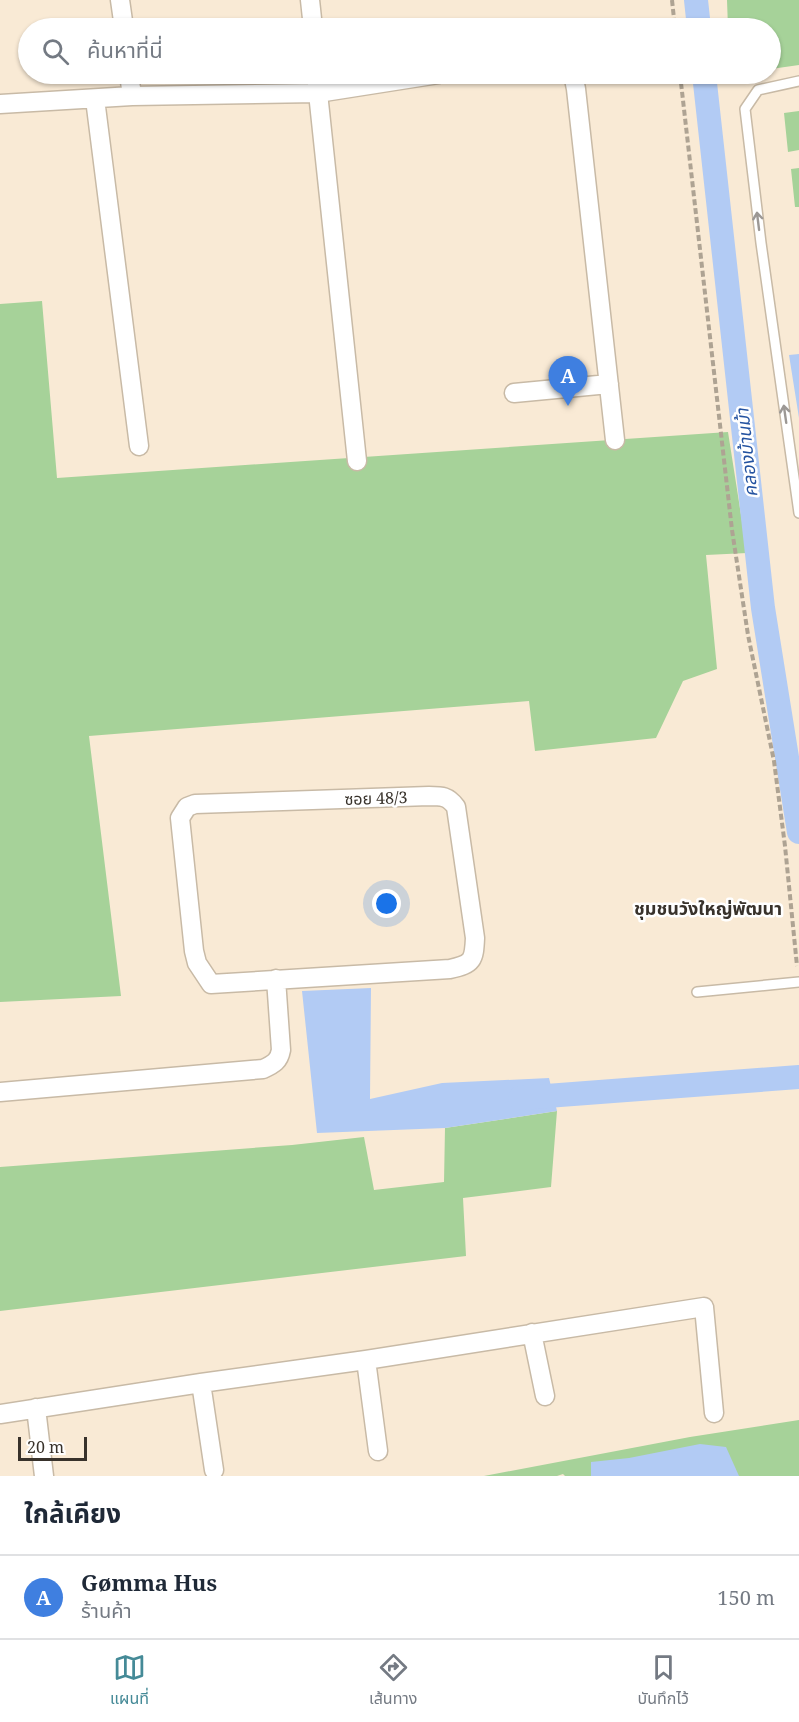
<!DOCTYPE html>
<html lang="th">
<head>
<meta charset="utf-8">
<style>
	:root { --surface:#fff; --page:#f6f6f7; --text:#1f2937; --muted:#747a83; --line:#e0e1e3; --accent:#458a97 }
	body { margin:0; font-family:"Noto Serif","Noto Sans Thai",serif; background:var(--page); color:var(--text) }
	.scale { position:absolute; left:18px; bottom:15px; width:69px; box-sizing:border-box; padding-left:6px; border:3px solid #38322b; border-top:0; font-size:16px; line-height:21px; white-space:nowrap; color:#38322b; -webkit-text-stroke:4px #fff; paint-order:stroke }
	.you { position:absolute; left:387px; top:904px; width:21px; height:21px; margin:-15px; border:4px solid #fff; border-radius:50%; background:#1a73e8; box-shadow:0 0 0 9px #1a73e833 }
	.badge { display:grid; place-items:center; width:39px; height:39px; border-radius:50%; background:var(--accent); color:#fff; font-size:20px; font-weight:700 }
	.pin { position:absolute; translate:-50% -50px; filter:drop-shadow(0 2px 3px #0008) }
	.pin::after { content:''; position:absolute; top:32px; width:21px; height:18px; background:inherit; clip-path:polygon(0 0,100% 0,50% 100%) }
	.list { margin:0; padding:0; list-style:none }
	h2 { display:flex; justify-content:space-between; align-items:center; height:78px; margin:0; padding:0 24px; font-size:26px }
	h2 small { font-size:20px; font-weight:400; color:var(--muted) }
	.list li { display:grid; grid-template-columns:39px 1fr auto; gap:18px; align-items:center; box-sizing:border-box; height:84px; padding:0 24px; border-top:2px solid var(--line) }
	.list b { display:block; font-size:22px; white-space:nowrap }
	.list p { margin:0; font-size:20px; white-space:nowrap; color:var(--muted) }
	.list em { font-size:20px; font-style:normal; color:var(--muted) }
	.icon { flex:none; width:33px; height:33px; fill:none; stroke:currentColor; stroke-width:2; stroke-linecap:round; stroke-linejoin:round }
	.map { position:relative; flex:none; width:799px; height:1476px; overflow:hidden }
	.search { position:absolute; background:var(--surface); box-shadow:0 2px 4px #0004; left:18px; right:18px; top:18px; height:66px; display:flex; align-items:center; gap:15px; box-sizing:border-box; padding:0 21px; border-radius:33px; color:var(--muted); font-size:22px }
	.sheet { height:162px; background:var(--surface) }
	nav { display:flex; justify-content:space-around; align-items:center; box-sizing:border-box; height:84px; border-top:2px solid var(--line); background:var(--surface); font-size:16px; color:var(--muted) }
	nav a { display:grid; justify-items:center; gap:3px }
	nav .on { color:var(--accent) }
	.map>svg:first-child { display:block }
	.green { fill:#a6d299 }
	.water { fill:#b2cbf4 }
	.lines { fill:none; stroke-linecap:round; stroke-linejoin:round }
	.canal { stroke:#b2cbf4; stroke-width:24 }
	.service-casing { stroke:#c8baa6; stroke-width:12 }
	.minor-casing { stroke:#c8baa6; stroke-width:21 }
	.path { stroke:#aea393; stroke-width:4; stroke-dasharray:6 3; stroke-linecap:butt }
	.service { stroke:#fff; stroke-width:9 }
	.minor { stroke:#fff; stroke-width:18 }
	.oneway { stroke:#9c9895 }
	.labels { text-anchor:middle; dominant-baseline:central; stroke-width:5; stroke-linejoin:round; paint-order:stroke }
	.street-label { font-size:16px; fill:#38322b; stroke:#fff }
	.water-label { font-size:18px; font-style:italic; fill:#2352a0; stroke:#fff }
	.neighbourhood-label { font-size:18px; font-weight:bold; fill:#38322b; stroke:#fff }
</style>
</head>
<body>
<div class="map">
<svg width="799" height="1476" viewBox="0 0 799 1476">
	<rect width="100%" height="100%" fill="#f9ead5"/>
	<path class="green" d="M727,0h72v65l-28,4 -1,-41h-42z
		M799,111v39l-11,2 -4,-39z
		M799,168v39h-4l-4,-38z
		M42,301l15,177 671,-46 19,121 -41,2 11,114 -34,12 -27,57 -121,13 -6,-50 -440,35 32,260 -121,6v-698z
		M557,1111l-6,76 -88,11 3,58 -466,55v-144l292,-22 72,-8 10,53 70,-8 1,-54z
		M799,1420v56h-234l-2,-2 -6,2h-73l206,-39z"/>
	<path class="water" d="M799,354v64l-10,-63z
		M371,988l-1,111 72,-16 107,-5 8,33 -112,17 -128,5 -15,-142z
		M700,1444l26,3 13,29h-148v-14l38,-4z"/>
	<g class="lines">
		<path class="canal" d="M696,0l3,28
			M704,74l59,534 36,224
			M520,1098l279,-21"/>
		<defs>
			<path id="service" d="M799,81l-41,9 -13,19 16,134 38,270
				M697,992l102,-10"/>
			<path id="minor" d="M120,0l4,28
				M310,0l3,28
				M129,74l3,22
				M316,74l41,387
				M573,74l3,15 39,351
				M95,99l44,347
				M0,104l132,-8 186,-3 121,-19
				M514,393l95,-9
				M429,796c13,0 19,0 27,11l19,131c-1,22 -2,26 -25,31l-239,15 -14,-21 -3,-12 -14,-133 7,-11 8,-3z
				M0,1092l263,-23c11,-5 16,-8 18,-19l-5,-71
				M532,1333l13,63
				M366,1360l12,91
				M201,1383l13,87
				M36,1408l8,68
				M0,1414l201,-31 165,-23 338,-53 10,106"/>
		</defs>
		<use href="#service" class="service-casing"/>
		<use href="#minor" class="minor-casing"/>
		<path class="path" d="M672,0l3,28
			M680,74l52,456 16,105 26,126 11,85 12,120"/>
		<use href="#service" class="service"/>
		<use href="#minor" class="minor"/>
	</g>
	<defs><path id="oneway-shaft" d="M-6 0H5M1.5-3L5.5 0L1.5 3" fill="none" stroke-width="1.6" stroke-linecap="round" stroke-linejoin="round" transform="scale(1.5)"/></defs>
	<g class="oneway">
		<use href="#oneway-shaft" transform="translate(758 221) rotate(-97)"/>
		<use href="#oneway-shaft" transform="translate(785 414) rotate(-98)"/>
	</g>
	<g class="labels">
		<g class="street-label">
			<text transform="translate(376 798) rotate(-2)">ซอย 48/3</text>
		</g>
		<g class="water-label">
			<text transform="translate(746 453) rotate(-96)">คลองบ้านม้า</text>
		</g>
		<g class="neighbourhood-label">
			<text x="708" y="908">ชุมชนวังใหญ่พัฒนา</text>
		</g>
	</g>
</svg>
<div class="scale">20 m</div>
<div class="you"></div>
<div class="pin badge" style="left:568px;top:406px;background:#3f7fe0">A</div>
<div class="search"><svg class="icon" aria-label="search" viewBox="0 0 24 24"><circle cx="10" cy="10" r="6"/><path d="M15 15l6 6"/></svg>ค้นหาที่นี่</div>
</div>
<section class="sheet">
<h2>ใกล้เคียง<small></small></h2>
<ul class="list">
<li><span class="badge" style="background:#3f7fe0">A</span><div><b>Gømma Hus</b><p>ร้านค้า</p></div><em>150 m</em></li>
</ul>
</section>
<nav>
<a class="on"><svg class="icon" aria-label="map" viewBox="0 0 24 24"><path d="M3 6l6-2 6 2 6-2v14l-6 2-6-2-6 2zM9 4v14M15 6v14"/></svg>แผนที่</a>
<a><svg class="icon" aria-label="directions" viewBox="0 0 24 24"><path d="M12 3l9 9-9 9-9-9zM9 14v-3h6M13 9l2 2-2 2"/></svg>เส้นทาง</a>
<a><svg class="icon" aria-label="saved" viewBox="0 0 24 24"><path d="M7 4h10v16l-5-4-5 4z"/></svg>บันทึกไว้</a>
</nav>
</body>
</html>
